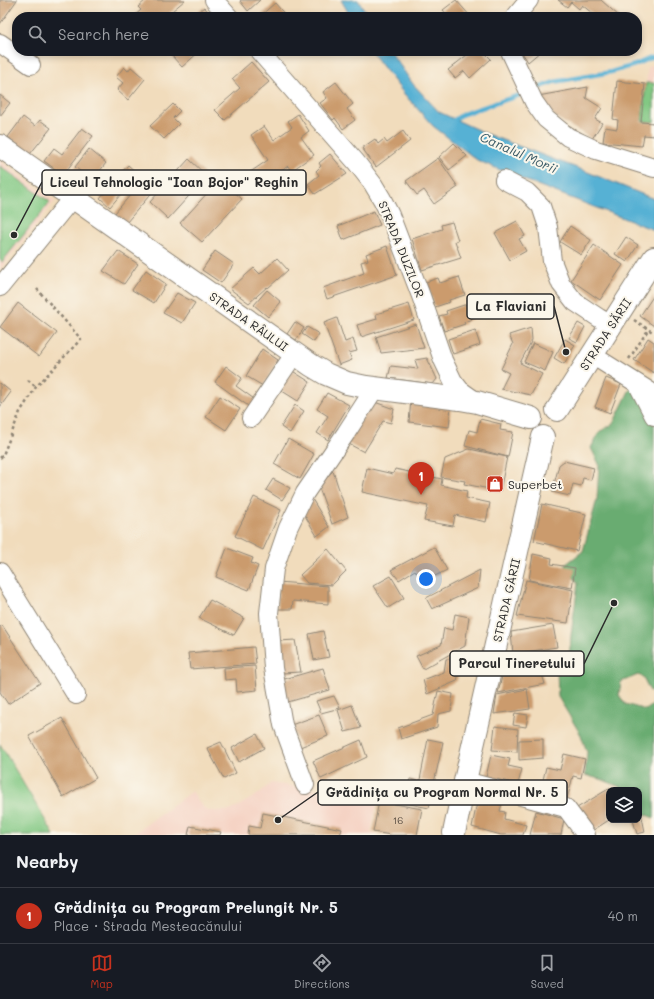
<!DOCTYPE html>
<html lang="en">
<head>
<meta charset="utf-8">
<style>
	:root { --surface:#171b24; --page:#20242c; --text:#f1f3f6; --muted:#9ea1a6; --line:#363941; --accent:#c8321e }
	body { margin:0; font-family:Mali,sans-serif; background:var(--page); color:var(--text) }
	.controls { position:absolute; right:12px; bottom:12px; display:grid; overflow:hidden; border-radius:8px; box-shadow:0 2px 6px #0003 }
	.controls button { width:36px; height:36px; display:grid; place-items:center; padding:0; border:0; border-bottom:1px solid var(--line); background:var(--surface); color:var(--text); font:20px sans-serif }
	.you { position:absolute; left:426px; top:579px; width:14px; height:14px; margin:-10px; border:3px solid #fff; border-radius:50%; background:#1a73e8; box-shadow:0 0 0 6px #1a73e833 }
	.badge { display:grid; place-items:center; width:26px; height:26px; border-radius:50%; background:var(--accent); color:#fff; font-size:13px; font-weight:700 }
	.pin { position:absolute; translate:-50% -33px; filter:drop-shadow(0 1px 2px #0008) }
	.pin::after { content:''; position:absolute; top:21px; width:14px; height:12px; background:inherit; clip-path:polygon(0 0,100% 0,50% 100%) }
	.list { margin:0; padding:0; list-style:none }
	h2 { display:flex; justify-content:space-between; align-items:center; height:52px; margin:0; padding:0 16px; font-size:17px }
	h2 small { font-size:13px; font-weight:400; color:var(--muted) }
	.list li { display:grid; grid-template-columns:26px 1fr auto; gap:12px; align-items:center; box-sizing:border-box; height:56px; padding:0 16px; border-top:1px solid var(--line) }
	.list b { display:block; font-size:15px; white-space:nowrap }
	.list p { margin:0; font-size:13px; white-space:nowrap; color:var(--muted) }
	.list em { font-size:13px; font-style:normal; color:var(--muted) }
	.icon { flex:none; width:22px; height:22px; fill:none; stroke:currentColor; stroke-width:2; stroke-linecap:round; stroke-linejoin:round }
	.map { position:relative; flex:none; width:654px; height:835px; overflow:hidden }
	.search { position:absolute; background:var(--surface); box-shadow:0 2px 6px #0003; left:12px; right:12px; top:12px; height:44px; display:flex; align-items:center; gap:10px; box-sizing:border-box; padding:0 14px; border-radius:16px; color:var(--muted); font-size:15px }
	.sheet { height:108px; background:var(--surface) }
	nav { display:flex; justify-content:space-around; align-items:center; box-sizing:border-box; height:56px; border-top:1px solid var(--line); background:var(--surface); font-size:11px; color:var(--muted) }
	nav a { display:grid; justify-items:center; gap:2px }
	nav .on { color:var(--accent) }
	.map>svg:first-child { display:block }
	.built { fill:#f5d2c3 }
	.green { fill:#82c883; stroke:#567a57 }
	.forest { fill:#69ac71; stroke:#4a6c4e }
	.water { fill:#57b1d4; stroke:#416e80 }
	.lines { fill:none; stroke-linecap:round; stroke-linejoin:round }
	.stream { stroke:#57b1d4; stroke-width:4.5 }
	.building { fill:#cb9b6d }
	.minor-casing { stroke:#8e8474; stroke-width:20 }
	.major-casing { stroke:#8e8474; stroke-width:24 }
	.path { stroke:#8e8474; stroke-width:2.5; stroke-dasharray:3 3; stroke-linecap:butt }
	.minor { stroke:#fff; stroke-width:18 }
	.major { stroke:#fff; stroke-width:22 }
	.labels { text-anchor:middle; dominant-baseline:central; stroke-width:4; stroke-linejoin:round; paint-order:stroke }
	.number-label { font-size:10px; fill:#53473c }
	.street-label { font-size:12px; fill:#2b2b2b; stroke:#fbf7ec }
	.poi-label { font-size:12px; fill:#2b2b2b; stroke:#fbf7ec; text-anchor:start }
	.water-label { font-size:13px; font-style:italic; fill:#3a5a66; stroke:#fbf7ec }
	.leader { fill:none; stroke:#2b2b2b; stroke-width:1.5 }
	.callout-dot { fill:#2b2b2b; stroke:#fbf7ec; stroke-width:1.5 }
	.callout { fill:#fbf7ec; stroke:#2b2b2b; stroke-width:1.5 }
	.callout-label { font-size:13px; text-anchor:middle; font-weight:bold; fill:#2b2b2b }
</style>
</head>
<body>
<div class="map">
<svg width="654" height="835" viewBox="0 0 654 835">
	<rect width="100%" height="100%" fill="#fbf7ec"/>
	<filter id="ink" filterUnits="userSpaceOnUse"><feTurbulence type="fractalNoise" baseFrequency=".025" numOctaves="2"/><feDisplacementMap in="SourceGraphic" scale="8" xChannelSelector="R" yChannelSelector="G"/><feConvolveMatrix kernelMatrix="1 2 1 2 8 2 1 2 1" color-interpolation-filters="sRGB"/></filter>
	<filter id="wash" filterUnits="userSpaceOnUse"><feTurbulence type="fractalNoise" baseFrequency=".012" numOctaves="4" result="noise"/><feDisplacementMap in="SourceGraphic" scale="16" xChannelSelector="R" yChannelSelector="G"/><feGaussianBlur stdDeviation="0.9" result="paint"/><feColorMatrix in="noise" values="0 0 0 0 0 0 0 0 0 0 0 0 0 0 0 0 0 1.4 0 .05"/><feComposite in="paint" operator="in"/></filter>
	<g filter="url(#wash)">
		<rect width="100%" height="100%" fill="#f1dcbc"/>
		<path class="built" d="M648,66h6v56h-12z
			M0,161l55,40 -55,68z
			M271,783l107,16 -7,34 8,2h-247l60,-44 9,14 7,6h22l27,-16z"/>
		<path class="green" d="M646,83h8v39l-12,-1z
			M0,166l50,36 -48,60 -2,-2z
			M0,744l54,91h-54z"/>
		<path class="forest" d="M630,389l24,7v295h-4l-7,-14 -5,-2 -17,7 -2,13 6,9 21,6 8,-6v114l-15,-6v-22h-11l-25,-10 -18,-5 2,-23 -6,-17 -23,-38 -1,-28 12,-9 2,-25 7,-52 -13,-18 18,-14 14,-52 2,-35 -8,-16 8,-16 14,-8z"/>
		<path class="water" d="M341,0h17l11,17h-18z
			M371,51h19l23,33 26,28 50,23 96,36 69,28v31l-135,-52 -42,-18 -44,-34 -28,-31z"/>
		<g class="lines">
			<path class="stream" d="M533,90l21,-8 57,-10 24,-7 16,-7h3
				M451,122l12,-8 63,-21"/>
		</g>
		<g id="blocks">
			<path class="building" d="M0,0h17l-17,24z
				M146,0h39l-20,17h-32l8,-7 -3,-3z
				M241,0h19l-12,11 -8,-10z
				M456,0l15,17h-22l-6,-7z
				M558,0h43l19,17h-23l-15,-12 -3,4 -8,-7 -4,5z
				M275,3l12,14h-28z
				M204,7l9,10h-21z
				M176,51h24l-18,16 -11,-12z
				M472,51h11l8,8 -21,19 -6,-7 -9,7 -7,-8z
				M521,51h20l-13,11z
				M251,62l18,20 -44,38 -10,-10 25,-22 -8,-9z
				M124,67l4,4 3,-4 14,12 -17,21 -11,-10 6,-7 -7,-6z
				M617,81l28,3 -4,38 13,1v13l-10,-1 -2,11 -39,-4 2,-15 12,2 1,-9 -5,-1z
				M336,82l17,22 -6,5 8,11 -12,9 -8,-11 -2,2 -13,-17 7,-5 -4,-6z
				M588,87l-2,11 16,10 -7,11 7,4 -10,16 -42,-25 -12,-18z
				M0,95l10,8 -10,13z
				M173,104l7,7 -7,7 6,6 -15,15 -14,-13z
				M298,114l11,17 -8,6 13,18 -23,16 -3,-5 -8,6 7,11 -10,7 -8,-11 -14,10 -9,-14 22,-15 -17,-25 13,-9 10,14 18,-13 -4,-6z
				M23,117l12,9 5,-6 11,8 -21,26 -22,-17z
				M82,128l11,8 -30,39 -19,-14 10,-13 8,6z
				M403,131l7,10 -34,26 -14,-19 13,-9 3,5 6,-5 3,4z
				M454,143l13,13 -18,14 -10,-13z
				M89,149l17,14 -14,18 -17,-14z
				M330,154l17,20 -32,20 -7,-10 11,-9 -3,-4 5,-5 -2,-3z
				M438,158l20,29 -24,17 -10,-14 -7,5 -11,-14z
				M189,159l18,17 -39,43 -18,-17z
				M128,165l10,9 -28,33 -10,-9z
				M220,179l22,20 -40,43 -22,-19z
				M143,180l12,9 -29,34 -11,-10z
				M374,211l6,14 -37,15 -5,-14z
				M517,221l8,15 -6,3 7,12 -16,9 -15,-27z
				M452,222l6,18 -3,1 6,17 -39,12 -10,-31 30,-10 -1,-4z
				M570,226l21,14 -10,15 -21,-13z
				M626,237l12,8 -11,17 -12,-8z
				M594,245l29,20 -23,35 -29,-20z
				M387,246l10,29 -70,24 -4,-11 41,-15 -3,-11 7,-2 -2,-6z
				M118,251l20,13 -14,20 -21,-13z
				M215,251l19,13 -13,19 -19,-13z
				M277,258l11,12 -20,18 -1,-1 -18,16 -19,-14 24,-21 6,6z
				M146,270l20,14 -12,19 -22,-13z
				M459,277l6,18 -16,5 1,2 -15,5 -9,-25 12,-4 2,5z
				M267,290l14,12 -13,15 -14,-12z
				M177,293l18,10 -13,20 -19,-10z
				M654,295v31l-14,-10z
				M18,303l39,30 -18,24 -39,-30z
				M409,304l5,16 -53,17 -4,-12 20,-6 -1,-5z
				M467,304l5,15 -8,3 1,2 -21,7 -5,-15 8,-2 -1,-3z
				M337,318l8,24 8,-3 4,12 -8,2 3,7 -13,5 -15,-42z
				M295,322l9,6 -8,12 -9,-6z
				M578,323l7,4 -8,15 -8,-4z
				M416,324l8,24 -43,5 -5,-16z
				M307,327l12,7 -5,8 -12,-8z
				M531,328l1,12 -12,23 22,11 -11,21 -30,-6 8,-16 -8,-4 12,-25 -4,-9z
				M475,330l5,15 -27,9 -5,-15z
				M648,338l6,4v31l-20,-13z
				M565,339l10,6 -11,19 -10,-6z
				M533,343l20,9 -8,19 -21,-9z
				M262,349l16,11 -15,26 -17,-10z
				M427,358l10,21 -4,5 -45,-6 3,-12 27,3 -3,-9z
				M226,366l16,12 -6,8 21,15 -6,7 -36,-26z
				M291,370l19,12 -12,19 -19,-12z
				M606,378l15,6 -11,29 -15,-6z
				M0,383l11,9 -11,15z
				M327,393l22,12 -21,35 -11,-7 11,-17 -11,-7z
				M220,396l20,13 -14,21 -20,-13z
				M411,400l40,6 -2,21 -40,-5z
				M372,401l22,8 -3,14 -8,-2 -19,31 -17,-9z
				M295,405l9,6 -14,22 -9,-6z
				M480,419l21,5 -1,6 13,2 -5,25 -43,-11 4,-16 8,2z
				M288,439l26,15 -14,25 -26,-15z
				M469,449l38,8 -7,34 -36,-7 1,-3 -24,-4 4,-18z
				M564,461l30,7 -3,12 -8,-2 -2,8 -8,-2 -3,12 -18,-4 7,-27z
				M367,468l26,6 2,-5 47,10 -1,6 26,6 -1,7 24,5 -4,19 -31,-7 -2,11 -29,-5 4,-15 -66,-14z
				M333,471l15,46 -16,7 -14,-39z
				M273,479l17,9 -8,12 -16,-10z
				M254,497l27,13 -18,40 -28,-14z
				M312,499l17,28 -12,9 -13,-22z
				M542,504l44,10 -9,37 -43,-10z
				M434,547l13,23 -24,12 -8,-12 -16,10 -8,-10z
				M227,548l26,10 -2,5 7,3 -9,24 -33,-13z
				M328,549l18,22 -14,14 -25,-2 -7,-8z
				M533,554l19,4 -1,6 24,4 -3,20 -43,-8z
				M480,570l-2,18 -46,21 -6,-11z
				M391,576l13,22 -16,10 -15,-22z
				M526,580l47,10 -5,33 -51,-7z
				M278,582l50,4v18l-35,-3 -1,8h-14z
				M210,600l34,18 -10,17 -35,-17z
				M455,614l14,3 -4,29 -42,23 -7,-13 25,-11 3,-17 8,2z
				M2,625l38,58 -32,21 -8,-12v-65z
				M553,625l4,22 -44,7 -2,-22z
				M323,631l6,26 -15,3 -5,-26z
				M295,640l6,32 -19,1 -3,-32z
				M254,647l2,17 -66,5 -2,-16z
				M507,656l18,4 -1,11 16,-3 5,16 -47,9z
				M446,659h16l-5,22 -30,13 -4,-14 21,-8z
				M255,666l2,24 -20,2 -1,-13 -11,1 -1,-12z
				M323,668l7,22 -42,12 -7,-22z
				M527,689l3,20 -36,5 3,-19z
				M438,691l15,3 -2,17 -13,3 -1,13 -36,12 -3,-11 35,-13z
				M334,696l6,12 -19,5 -5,-12z
				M352,705l9,23 -16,4 -7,-22z
				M515,713l13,2 -2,12 -13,-2z
				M319,715l9,21 -28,11 -9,-22z
				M62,718l34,60 -33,19 -34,-61z
				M495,726l23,3 -1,23 -25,-2z
				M257,734l7,14 -25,14 -7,-14z
				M428,739l15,3 -9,41 -14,-3z
				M543,739v19l-24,2v-20z
				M361,740l6,17 -46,22 -8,-18z
				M221,742l15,31 -12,6 -17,-31z
				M564,754l21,5 -4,19 -8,-2 -6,23 -27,-6 6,-26 14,3z
				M491,755l19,4 -2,7 14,3 -4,15 -32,-7z
				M410,779l24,6 -5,23 -24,-5z
				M610,788l1,2h-2v30l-17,11 -15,-23z
				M479,793l24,6 -3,12 5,1 -1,7 22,6 -3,10h-22l-29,-8z
				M379,801l43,8 -5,26h-26l-18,-3z
				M536,811l28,8 -3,16h-31z
				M639,812h2l4,20 -8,2 -4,-14h6z
				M263,813l79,16 -2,6h-92l1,-9 11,2z
				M190,826l31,6 -1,3h-32z"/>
		</g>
	</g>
	<g filter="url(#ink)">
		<use href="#blocks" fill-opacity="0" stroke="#8e8474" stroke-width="1"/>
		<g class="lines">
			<defs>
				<path id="minor" d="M214,0l15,17
					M515,17l14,-17
					M0,43l31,22
					M259,51l97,111 17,22 9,15 8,16 31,81 22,64 10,21 7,9 17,12
					M510,51l24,51 12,17 22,18 28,13 58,18
					M504,180l23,12 14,14 7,21 4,34 9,23 14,18 24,16 12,7
					M0,287l73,-90
					M592,355l62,39
					M638,385l16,31
					M251,418l44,-65
					M0,572l76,123
					M465,781l101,27 20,27
					M305,785l-22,-60 -10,-57 -4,-55 5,-44 14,-41 17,-35 41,-60 29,-45"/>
				<path id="major" d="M0,146l311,219 15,9 21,9 19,4 94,12 17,3 54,16
					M557,410l97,-152
					M454,833l11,-52 78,-344"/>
			</defs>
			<use href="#minor" class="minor-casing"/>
			<use href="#major" class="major-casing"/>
			<path class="path" d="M634,320l20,13
				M629,359l19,-29
				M28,380l8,7
				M0,458l3,-3 17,-43 16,-25 45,-48 -44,-50"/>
			<use href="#minor" class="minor"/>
			<use href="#major" class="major"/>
		</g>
	</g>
	<defs>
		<symbol id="shop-square" viewBox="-11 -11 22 22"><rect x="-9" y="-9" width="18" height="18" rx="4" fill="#c8321e" stroke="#fbf7ec"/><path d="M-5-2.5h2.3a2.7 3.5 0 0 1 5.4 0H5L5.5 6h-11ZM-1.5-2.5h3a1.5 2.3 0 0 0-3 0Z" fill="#fff"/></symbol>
	</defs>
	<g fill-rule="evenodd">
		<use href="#shop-square" x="485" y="474" width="20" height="20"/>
	</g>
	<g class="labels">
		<g class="number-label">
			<text x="398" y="820">16</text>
		</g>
		<g class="street-label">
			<text transform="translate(402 249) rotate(68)">STRADA DUZILOR</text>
			<text transform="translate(249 321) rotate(35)">STRADA RÂULUI</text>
			<text transform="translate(605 334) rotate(-57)">STRADA SĂRII</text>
			<text transform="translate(506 600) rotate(-77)">STRADA GĂRII</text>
		</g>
		<g class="poi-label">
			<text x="508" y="484">Superbet</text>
		</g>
		<g class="water-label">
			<text transform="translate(519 152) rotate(24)">Canalul Morii</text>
		</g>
	</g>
	<path class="leader" d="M14 235L42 182M566 352L554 306M614 603L584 664M278 820L318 792"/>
	<g class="callout-dot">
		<circle cx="14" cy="235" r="4"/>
		<circle cx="566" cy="352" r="4"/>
		<circle cx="614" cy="603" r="4"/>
		<circle cx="278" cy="820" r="4"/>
	</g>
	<g class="callout">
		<rect x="42" y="170" width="264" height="25" rx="4"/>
		<rect x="467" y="294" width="87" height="25" rx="4"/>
		<rect x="450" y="651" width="134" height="25" rx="4"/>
		<rect x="318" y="780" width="249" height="25" rx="4"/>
	</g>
	<g class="callout-label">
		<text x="174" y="187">Liceul Tehnologic "Ioan Bojor" Reghin</text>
		<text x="511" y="311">La Flaviani</text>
		<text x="517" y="668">Parcul Tineretului</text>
		<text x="442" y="797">Grădinița cu Program Normal Nr. 5</text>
	</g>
</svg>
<div class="controls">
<button><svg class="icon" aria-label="layers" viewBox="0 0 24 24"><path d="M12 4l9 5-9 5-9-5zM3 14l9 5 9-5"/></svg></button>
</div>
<div class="you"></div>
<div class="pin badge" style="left:421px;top:495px">1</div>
<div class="search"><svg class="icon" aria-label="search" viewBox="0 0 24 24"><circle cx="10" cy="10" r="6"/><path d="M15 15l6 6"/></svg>Search here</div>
</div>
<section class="sheet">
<h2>Nearby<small></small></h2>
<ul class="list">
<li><span class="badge">1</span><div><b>Grădinița cu Program Prelungit Nr. 5</b><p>Place · Strada Mesteacănului</p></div><em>40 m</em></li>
</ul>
</section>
<nav>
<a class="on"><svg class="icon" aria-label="map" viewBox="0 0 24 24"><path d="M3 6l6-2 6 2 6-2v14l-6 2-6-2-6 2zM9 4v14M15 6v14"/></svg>Map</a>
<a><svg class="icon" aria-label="directions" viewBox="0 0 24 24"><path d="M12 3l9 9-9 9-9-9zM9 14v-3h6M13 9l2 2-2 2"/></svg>Directions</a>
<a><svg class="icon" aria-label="saved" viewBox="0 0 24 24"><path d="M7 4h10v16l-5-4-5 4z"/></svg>Saved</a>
</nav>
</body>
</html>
